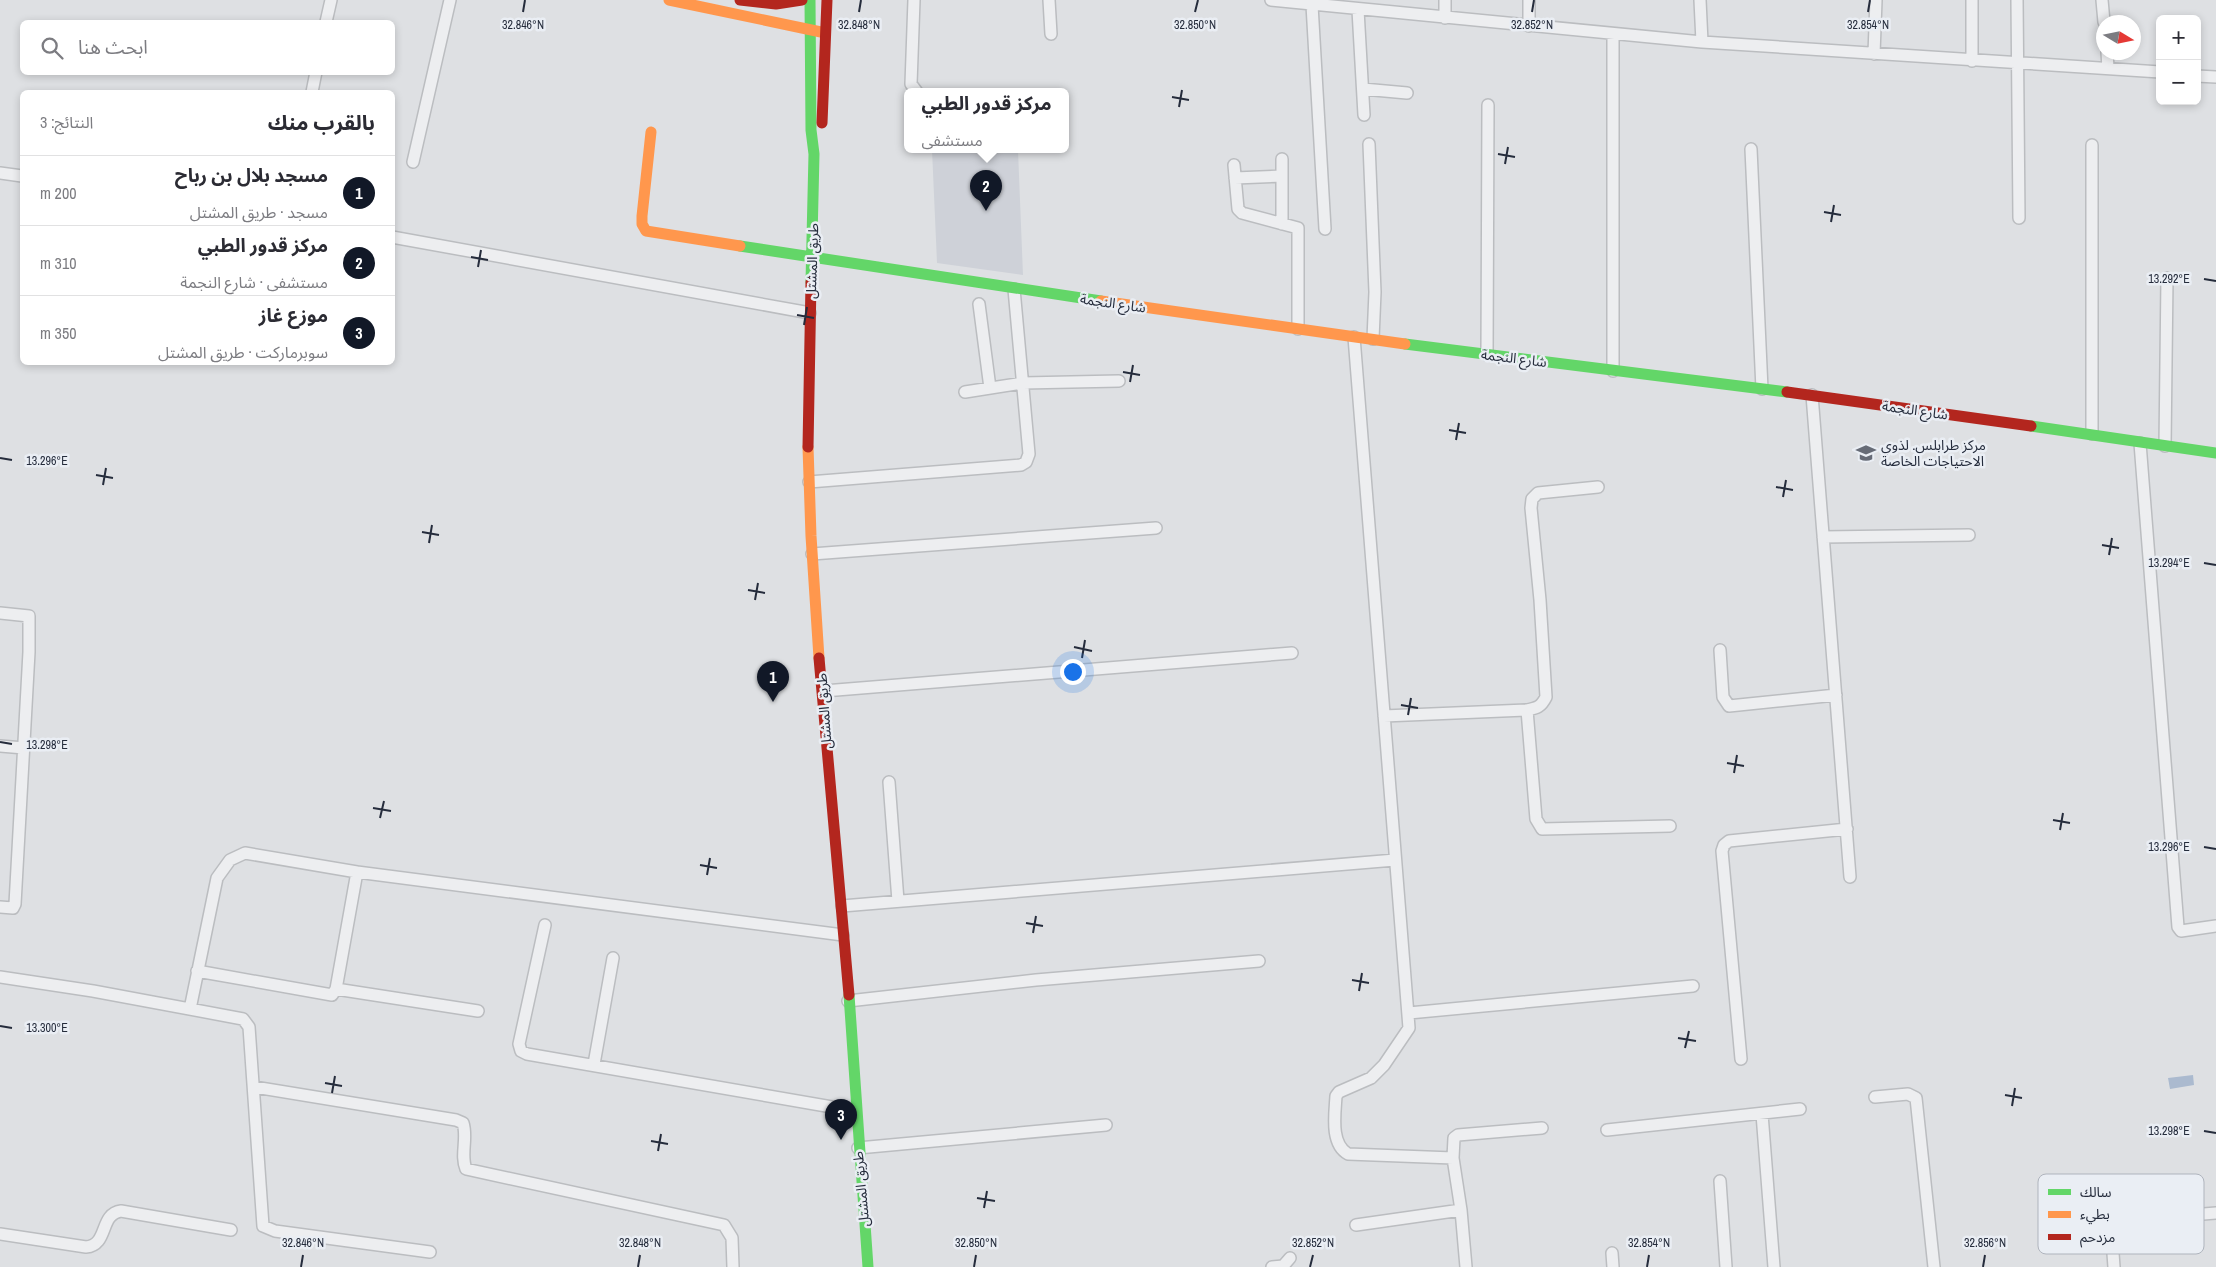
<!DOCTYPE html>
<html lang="ar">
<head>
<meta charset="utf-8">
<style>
	:root { --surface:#fff; --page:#f7f7f7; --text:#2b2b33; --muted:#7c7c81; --line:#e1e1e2; --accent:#111827 }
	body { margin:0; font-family:"Archivo Narrow","Noto Sans Arabic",sans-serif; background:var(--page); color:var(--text); direction:rtl }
	.controls { position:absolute; right:15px; top:15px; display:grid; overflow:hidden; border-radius:8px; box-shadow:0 2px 8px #0003 }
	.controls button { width:45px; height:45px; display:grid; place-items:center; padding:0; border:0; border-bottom:1px solid var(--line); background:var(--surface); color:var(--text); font:25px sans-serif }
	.compass { position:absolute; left:2096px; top:15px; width:45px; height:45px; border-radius:50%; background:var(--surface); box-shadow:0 2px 8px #0003; rotate:100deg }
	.you { position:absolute; left:1072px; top:671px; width:18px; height:18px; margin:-12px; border:4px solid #fff; border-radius:50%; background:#1a73e8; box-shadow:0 0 0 8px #1a73e833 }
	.badge { display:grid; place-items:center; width:32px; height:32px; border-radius:50%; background:var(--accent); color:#fff; font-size:16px; font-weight:700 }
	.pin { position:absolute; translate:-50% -41px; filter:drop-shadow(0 1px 2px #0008) }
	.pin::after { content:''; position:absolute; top:26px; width:18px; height:15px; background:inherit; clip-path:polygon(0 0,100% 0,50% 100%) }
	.popup { position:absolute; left:904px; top:88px; width:165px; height:65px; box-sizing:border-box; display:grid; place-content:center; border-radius:8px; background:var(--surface); filter:drop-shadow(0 1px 4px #0005); font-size:16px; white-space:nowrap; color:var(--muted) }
	.popup b { font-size:19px; color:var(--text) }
	.popup::after { content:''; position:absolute; left:50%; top:100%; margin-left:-10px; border:10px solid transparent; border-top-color:var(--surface) }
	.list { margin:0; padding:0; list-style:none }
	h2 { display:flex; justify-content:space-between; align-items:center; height:65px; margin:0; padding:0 20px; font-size:21px }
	h2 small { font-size:16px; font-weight:400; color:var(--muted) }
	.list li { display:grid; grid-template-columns:32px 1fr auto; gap:15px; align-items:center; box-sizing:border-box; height:70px; padding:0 20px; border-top:1px solid var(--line) }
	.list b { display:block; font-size:19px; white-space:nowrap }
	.list p { margin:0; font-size:16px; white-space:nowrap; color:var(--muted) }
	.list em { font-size:16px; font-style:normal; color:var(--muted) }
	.icon { flex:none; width:28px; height:28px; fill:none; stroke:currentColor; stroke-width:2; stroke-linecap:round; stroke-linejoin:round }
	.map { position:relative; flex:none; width:2216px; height:1267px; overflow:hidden; direction:ltr }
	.search { position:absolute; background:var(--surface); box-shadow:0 2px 8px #0003; left:20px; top:20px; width:375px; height:55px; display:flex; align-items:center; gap:12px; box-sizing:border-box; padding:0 18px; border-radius:8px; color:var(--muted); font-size:19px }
	.panel { position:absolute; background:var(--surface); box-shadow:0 2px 8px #0003; left:20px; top:90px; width:375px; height:275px; border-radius:8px; direction:rtl }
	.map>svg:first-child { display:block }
	.built { fill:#ced1d8 }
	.water { fill:#abbacf }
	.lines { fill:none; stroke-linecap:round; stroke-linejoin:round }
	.street-casing { stroke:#bbbdc0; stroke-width:14 }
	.street { stroke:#edeef0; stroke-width:11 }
	.fast { stroke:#63d668; stroke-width:11 }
	.slow { stroke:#ff974d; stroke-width:11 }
	.jam { stroke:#b3261e; stroke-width:11 }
	.ticks { fill:none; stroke:#252c3c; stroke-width:2 }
	.labels { text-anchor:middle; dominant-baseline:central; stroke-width:5; stroke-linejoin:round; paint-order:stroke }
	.street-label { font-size:14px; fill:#252c3c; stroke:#eaeef4 }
	.poi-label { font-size:14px; fill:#252c3c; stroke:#eaeef4; text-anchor:start }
	.key { fill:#eaeef4; stroke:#afb4bd; stroke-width:1 }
	.key-label { font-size:14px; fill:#252c3c }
	.ticks-label { font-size:12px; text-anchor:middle; fill:#252c3c; stroke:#eaeef4; stroke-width:5; stroke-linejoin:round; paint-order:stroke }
</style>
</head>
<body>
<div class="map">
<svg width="2216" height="1267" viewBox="0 0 2216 1267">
	<rect width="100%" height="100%" fill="#dee0e3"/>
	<path class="built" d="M932,150h86l5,125 -86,-12z"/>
	<path class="water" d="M2193,1075l1,10 -24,4 -2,-11z"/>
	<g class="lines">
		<defs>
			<path id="street" d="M914,0l-3,84 6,8
				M1049,0l2,34
				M1271,0l431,42 458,30
				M1529,0v26
				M1700,0l2,42
				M2017,0l2,218
				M2102,0l2,22
				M1312,5l13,224
				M1358,10l6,105
				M1445,18v-18
				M326,22l5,-22
				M2107,52l1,16
				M1874,54l2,-54
				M1972,61v-61
				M2197,76l19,1
				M1363,89l44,4
				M312,92l4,-20
				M1369,144l6,148 -2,47
				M1751,149l11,240
				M413,162l37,-162
				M1234,165l4,44 4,4 56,15v101
				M0,173l22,3
				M1235,178l47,-2v-17
				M1282,224v-48
				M392,237l418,76
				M979,304l11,84
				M1354,337l55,691 -25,37 -13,13 -32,14 -3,4c-1,18 -6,48 12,58l105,4
				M1487,355l1,-250
				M1613,371v-337
				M965,392l58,-9 96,-2
				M1812,395l38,482
				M2092,434v-289
				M2140,443l38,484 3,4 35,-5
				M2165,446l2,-168
				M809,482l212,-17 5,-3 3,-8 -15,-165
				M1823,537l146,-2
				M812,554l344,-26
				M0,613l29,3v36l-14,252 -2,4 -13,-1
				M1720,650l3,47 6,9 107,-11
				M824,691l468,-38
				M1527,710l9,109 6,10 128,-3
				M1384,716l143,-6c10,-2 14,-3 19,-13l-6,-97 -9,-92 1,-9 6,-6 60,-6
				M0,746l24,2
				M889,782l9,119
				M842,906l553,-46
				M545,925l-26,119 2,7 6,3 328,57
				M197,971l135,24 4,-6 21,-117
				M0,977l93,14 150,28 6,8 14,199 12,5 155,21
				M336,989l142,22
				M848,1001l188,-21 223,-19
				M190,1009l27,-131 13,-18 15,-7 112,19 486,63
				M1409,1013l284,-27
				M1741,1059l-19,-208 2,-6 5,-4 118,-12
				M594,1064l19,-106
				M254,1087l202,33 7,3c5,15 -3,32 3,46l258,56 8,13 1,29
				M1875,1097l33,-3 8,4 18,169
				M1762,1114l12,153
				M1607,1130l193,-21
				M858,1148l248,-23
				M1720,1181l6,86
				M1356,1225l105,-15
				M0,1234l86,13c23,-2 13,-33 35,-36l110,19
				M1612,1253l1,14
				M1272,1267l11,-1 7,-8
				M1466,1267l-5,-57 -8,-52 1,-20 4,-3 84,-7
				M2114,1267l-3,-41 5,-5 100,-8"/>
		</defs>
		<use href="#street" class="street-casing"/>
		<use href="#street" class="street"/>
		<path class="fast" d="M810,0l1,130 3,24 -3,128
			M740,246l361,55
			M1405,344l382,48
			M2031,426l185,27
			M849,995l19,272"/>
		<path class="slow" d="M669,0l152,32
			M651,132l-9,84v8l4,7 94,15
			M1101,301l304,43
			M808,447l3,89 8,122"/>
		<path class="jam" d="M740,0l36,4 26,-4
			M822,123l5,-123
			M1787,392l244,34
			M808,447l3,-165
			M819,658l30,337"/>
	</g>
	<path class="ticks" d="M523,12l2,-12M859,12l2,-12M1195,12l3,-12M1532,12l2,-12M1868,12l2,-12M1172,97l17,3M1179,107l3,-17M1498,154l17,3M1505,164l3,-17M1824,212l17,3M1831,222l3,-17M471,257l17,3M478,267l3,-17M2204,279l12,2M797,315l17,3M804,325l3,-18M1123,372l17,3M1130,382l3,-17M1449,430l17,3M1456,440l3,-17M0,458l12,2M96,475l17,3M103,485l3,-17M1776,487l17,3M1783,497l3,-17M422,532l17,3M429,543l3,-18M2102,545l17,3M2109,555l3,-17M2204,563l12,2M748,590l17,3M755,600l3,-17M1074,647l18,4M1082,658l3,-18M1401,705l17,3M1408,715l3,-17M0,742l12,2M1727,763l17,3M1734,773l3,-18M373,808l18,3M380,818l4,-17M2053,820l17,3M2060,830l3,-17M2204,847l12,2M700,865l17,3M707,875l3,-17M1026,923l17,3M1033,933l3,-17M1352,980l17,3M1359,991l3,-18M0,1026l12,2M1678,1038l18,3M1685,1048l4,-17M325,1083l17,3M332,1093l3,-17M2005,1095l17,3M2012,1106l3,-18M2204,1131l12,2M651,1141l17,3M658,1151l3,-17M977,1198l18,3M984,1208l3,-17M301,1267l2,-12M638,1267l2,-12M974,1267l2,-12M1310,1267l3,-12M1647,1267l2,-12M1983,1267l2,-12"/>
	<defs>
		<symbol id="school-bare" viewBox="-9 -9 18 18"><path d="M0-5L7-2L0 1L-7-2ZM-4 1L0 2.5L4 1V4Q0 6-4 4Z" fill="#666b76" stroke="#eaeef4" stroke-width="2.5" paint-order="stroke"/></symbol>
	</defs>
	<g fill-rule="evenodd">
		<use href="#school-bare" x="1852" y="439" width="28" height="28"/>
	</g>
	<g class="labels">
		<g class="street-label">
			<text transform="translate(812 261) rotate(-88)">طريق المشتل</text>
			<text transform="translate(1113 303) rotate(8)">شارع النجمة</text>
			<text transform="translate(1514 358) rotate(7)">شارع النجمة</text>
			<text transform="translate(1915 410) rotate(8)">شارع النجمة</text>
			<text transform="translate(824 711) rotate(-94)">طريق المشتل</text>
			<text transform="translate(861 1189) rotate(-95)">طريق المشتل</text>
		</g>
		<g class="poi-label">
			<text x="1881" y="445">مركز طرابلس. لذوي<tspan x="1881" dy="16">الاحتياجات الخاصة</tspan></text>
		</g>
	</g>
	<rect x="2038" y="1174" width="166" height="80" rx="8" class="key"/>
	<rect x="2048" y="1189" width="23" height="6" fill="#63d668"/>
	<rect x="2048" y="1211" width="23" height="7" fill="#ff974d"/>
	<rect x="2048" y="1234" width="23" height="6" fill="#b3261e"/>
	<g class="key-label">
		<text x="2080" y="1197">سالك</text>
		<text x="2080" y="1219">بطيء</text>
		<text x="2080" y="1242">مزدحم</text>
	</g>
	<g class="ticks-label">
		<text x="523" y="29">32.846°N</text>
		<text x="859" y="29">32.848°N</text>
		<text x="1195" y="29">32.850°N</text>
		<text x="1532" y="29">32.852°N</text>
		<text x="1868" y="29">32.854°N</text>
		<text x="2169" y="283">13.292°E</text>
		<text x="47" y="465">13.296°E</text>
		<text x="2169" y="567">13.294°E</text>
		<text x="47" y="749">13.298°E</text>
		<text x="2169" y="851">13.296°E</text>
		<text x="47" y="1032">13.300°E</text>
		<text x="2169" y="1135">13.298°E</text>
		<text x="303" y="1247">32.846°N</text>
		<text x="640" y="1247">32.848°N</text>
		<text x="976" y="1247">32.850°N</text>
		<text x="1313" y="1247">32.852°N</text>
		<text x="1649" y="1247">32.854°N</text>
		<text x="1985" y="1247">32.856°N</text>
	</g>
</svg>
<div class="controls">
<button>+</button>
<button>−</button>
</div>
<svg class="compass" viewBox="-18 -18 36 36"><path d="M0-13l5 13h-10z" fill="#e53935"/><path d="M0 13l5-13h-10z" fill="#7c7c81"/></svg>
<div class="you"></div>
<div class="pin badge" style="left:773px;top:702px">1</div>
<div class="pin badge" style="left:986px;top:211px">2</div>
<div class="popup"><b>مركز قدور الطبي</b>مستشفى</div>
<div class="pin badge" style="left:841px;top:1140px">3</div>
<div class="search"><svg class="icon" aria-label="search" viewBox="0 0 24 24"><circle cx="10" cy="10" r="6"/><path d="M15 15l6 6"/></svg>ابحث هنا</div>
<section class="panel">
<h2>بالقرب منك<small>النتائج: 3</small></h2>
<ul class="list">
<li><span class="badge">1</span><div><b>مسجد بلال بن رباح</b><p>مسجد · طريق المشتل</p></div><em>200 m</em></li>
<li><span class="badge">2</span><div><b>مركز قدور الطبي</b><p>مستشفى · شارع النجمة</p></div><em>310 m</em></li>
<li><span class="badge">3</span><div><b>موزع غاز</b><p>سوبرماركت · طريق المشتل</p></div><em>350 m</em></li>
</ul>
</section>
</div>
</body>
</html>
